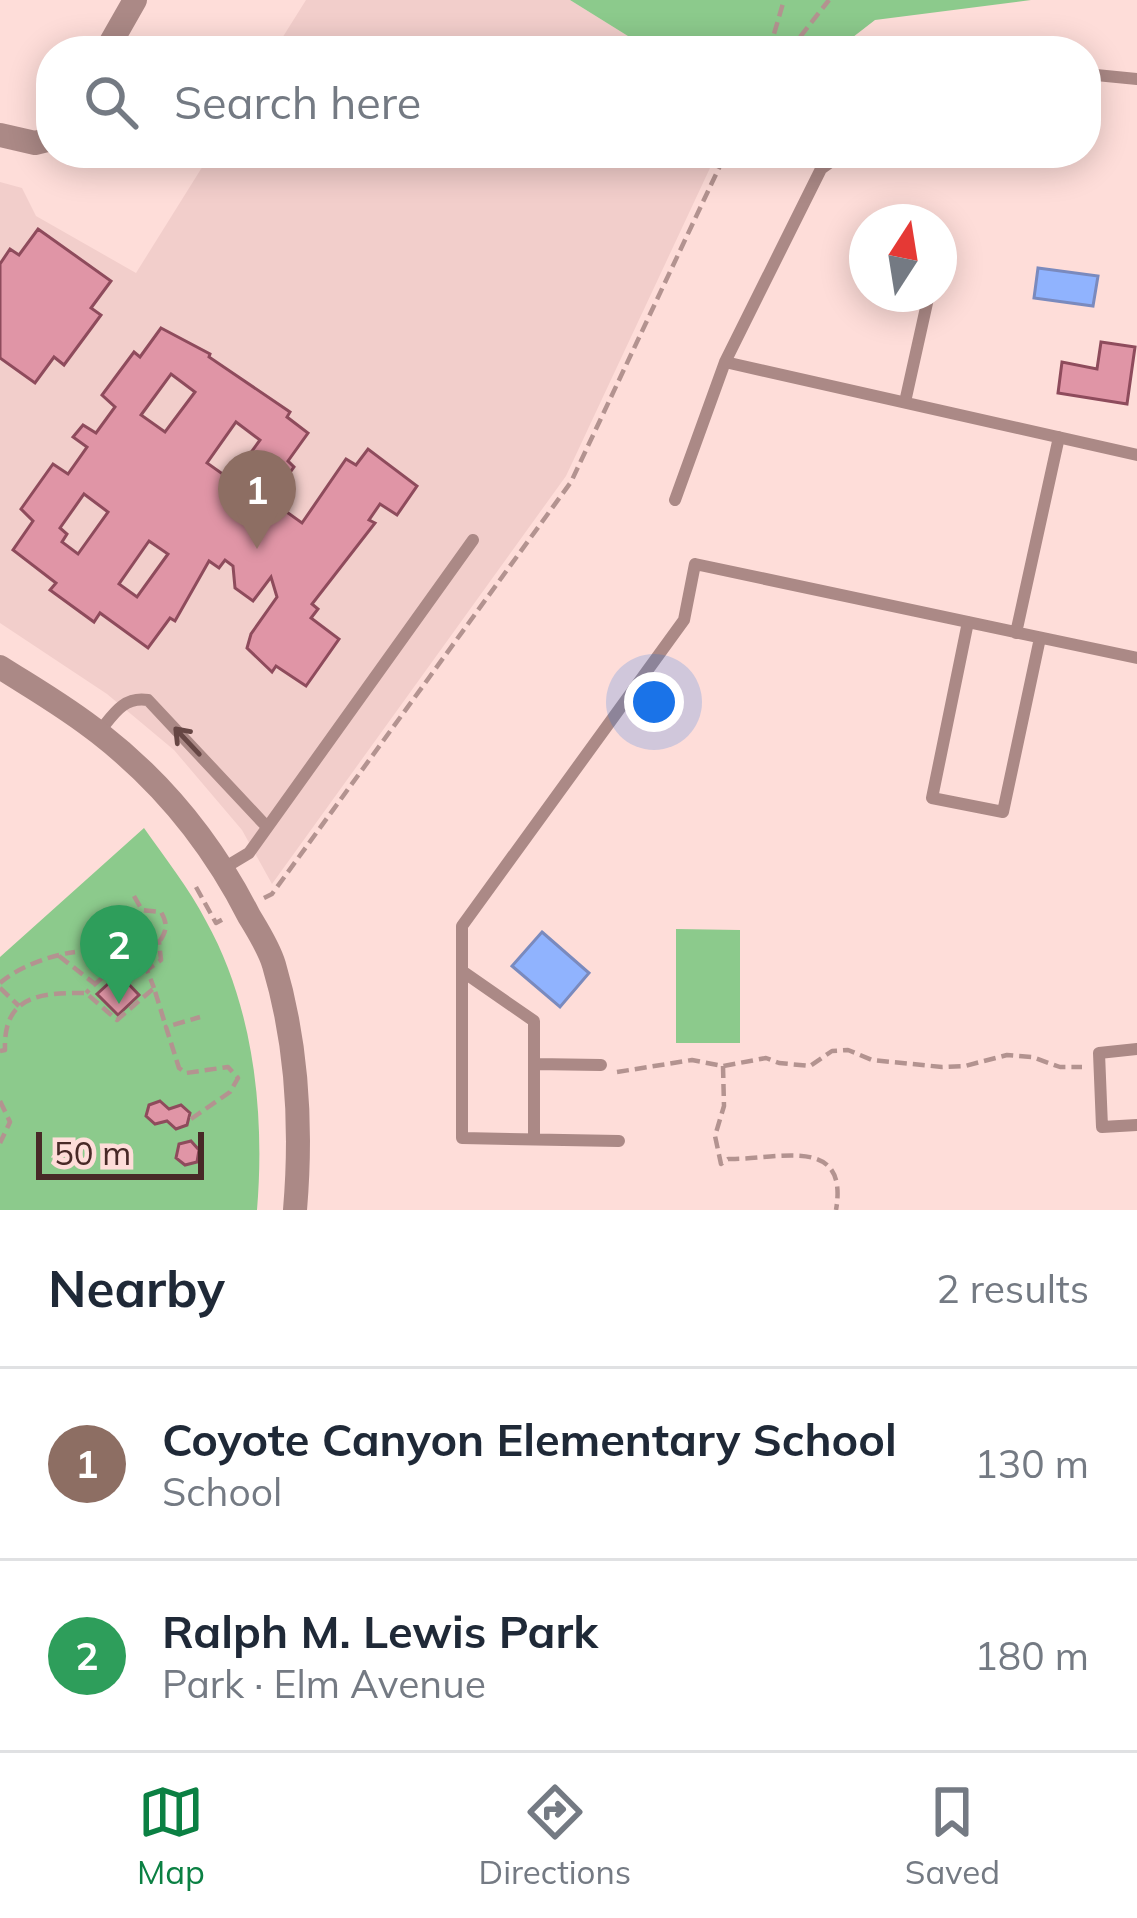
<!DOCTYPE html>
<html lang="en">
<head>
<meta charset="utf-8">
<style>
	:root { --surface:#fff; --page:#f6f6f7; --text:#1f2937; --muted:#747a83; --line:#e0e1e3; --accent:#0b8043 }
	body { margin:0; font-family:Mulish,sans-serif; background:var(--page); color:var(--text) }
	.compass { position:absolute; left:849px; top:204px; width:108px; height:108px; border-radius:50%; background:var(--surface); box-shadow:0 6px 30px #0003; rotate:12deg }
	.scale { position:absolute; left:36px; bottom:30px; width:168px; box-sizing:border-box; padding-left:12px; border:6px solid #482927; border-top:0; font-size:33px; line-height:42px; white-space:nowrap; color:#482927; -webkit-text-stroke:9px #feddd9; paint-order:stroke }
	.you { position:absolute; left:654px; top:702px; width:42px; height:42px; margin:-30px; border:9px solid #fff; border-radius:50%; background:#1a73e8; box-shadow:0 0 0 18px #1a73e833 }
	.badge { display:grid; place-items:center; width:78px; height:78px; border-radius:50%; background:var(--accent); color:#fff; font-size:39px; font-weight:700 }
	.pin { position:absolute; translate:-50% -99px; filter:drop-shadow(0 3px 6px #0008) }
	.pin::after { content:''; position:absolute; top:63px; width:42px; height:36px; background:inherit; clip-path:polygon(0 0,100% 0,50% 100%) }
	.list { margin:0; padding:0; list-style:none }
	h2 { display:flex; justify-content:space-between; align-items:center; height:156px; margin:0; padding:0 48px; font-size:51px }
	h2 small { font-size:39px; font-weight:400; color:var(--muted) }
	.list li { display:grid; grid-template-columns:78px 1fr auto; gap:36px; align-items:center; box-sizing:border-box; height:192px; padding:0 48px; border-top:3px solid var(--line) }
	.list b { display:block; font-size:45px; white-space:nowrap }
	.list p { margin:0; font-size:39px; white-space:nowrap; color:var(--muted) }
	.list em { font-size:39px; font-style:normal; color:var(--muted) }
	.icon { flex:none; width:66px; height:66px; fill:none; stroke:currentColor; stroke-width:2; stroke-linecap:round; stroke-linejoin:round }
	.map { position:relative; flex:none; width:1137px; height:1210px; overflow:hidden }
	.search { position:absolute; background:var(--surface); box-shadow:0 6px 30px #0003; left:36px; right:36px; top:36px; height:132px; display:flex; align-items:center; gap:30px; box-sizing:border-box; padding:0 42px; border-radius:48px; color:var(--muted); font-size:45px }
	.sheet { height:540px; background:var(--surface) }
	nav { display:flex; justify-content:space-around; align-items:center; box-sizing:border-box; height:168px; border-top:3px solid var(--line); background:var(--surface); font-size:33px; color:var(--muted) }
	nav a { display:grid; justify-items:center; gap:6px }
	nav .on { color:var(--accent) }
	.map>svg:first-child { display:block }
	.built { fill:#f2cecb }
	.green { fill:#8cca8c }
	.water { fill:#90b3fe; stroke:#7a8abe; stroke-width:3 }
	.building { fill:#e095a6; stroke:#8e4b5c; stroke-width:3; fill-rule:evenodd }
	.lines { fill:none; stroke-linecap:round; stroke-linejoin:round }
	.path { stroke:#b39390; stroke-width:4.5; stroke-dasharray:12 6; stroke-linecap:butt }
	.lane { stroke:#ab8986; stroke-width:12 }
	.street { stroke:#ab8986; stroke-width:24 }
	.oneway { stroke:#664644 }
</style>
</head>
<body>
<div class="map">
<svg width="1137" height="1210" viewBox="0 0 1137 1210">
	<rect width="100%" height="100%" fill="#feddd9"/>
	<path class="built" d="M306,0h264l82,51h-378z
		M211,153h506l-151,323 -294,408 -30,-54 -68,-80 -67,-56 -107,-71v-441l22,6 14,28 100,57z"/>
	<path class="green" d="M570,0h461l-156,20 -40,31h-183z
		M144,828c21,30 45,60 62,93 48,86 59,193 51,289h-257v-253z
		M676,929l64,1v113h-64z"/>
	<path class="water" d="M1038,268l60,8 -5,30 -59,-8z
		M542,932l47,41 -29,34 -48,-41z"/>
	<path class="building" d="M38,229l73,52 -20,27 10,7 -37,50 -10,-8 -19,26 -35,-25v-94l10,-15 9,6z
		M161,328l49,26 -1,3 81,55 -3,5 21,16 -20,28 6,6 -24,33 32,23 44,-64 10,6 12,-16 49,37 -20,29 -17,-11 -11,16 6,3 -63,81 6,5 -7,9 28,21 -33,47 -30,-20 -4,6 -25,-24 4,-14 26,-37 -6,-20 -18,24 -18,-13 -2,-22 -8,-6 -6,8 -10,-7 -34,60 -5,-3 -22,30 -48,-35 -6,9 -44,-32 6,-7 -43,-33 20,-29 -12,-12 32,-45 15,10 19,-27 -14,-10 10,-12 13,8 19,-26 -13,-12 32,-43 6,5zM171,374l24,18 -30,40 -24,-17zM236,422l24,18 -29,40 -24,-17zM84,494l24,18 -30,42 -16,-12 5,-8 -7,-6zM149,541l19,13 -31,43 -18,-13z
		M1101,342l34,5 -8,57 -69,-11 4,-31 35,7z
		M119,974l20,21 -21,20 -21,-21z
		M160,1101l9,8 12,-4 9,8 -3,12 -11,4 -9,-8 -12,3 -9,-8 3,-11z
		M191,1141l8,9 -2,12 -12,3 -9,-7 3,-14z"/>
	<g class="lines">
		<path class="path" d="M769,51l15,-51
			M789,51l40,-51
			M196,887l20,36 11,-6
			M134,896l8,14 19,2c7,12 6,19 -2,30
			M264,898l8,-4 299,-412 155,-329
			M59,956l36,28 -9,9
			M0,983c18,-16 51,-28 75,-31
			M95,984l52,-45 12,3 2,18 -14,10 7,18
			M0,988l19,18
			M0,1051l5,-1c-2,-56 37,-57 81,-57l31,27 37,-32 12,39
			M723,1066l1,40 -9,30 6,28 7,-5c50,1 121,-25 108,51
			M617,1072l75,-12 31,6 43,-8 13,5 31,3 22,-15 16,-1 24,10 70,7 23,-1 42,-11 25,2 28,10h22
			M0,1101l10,21 -10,21
			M191,1119l39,-27 8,-14 -10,-11 -42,6 -7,-5 -13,-41 34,-10"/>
		<path class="lane" d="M1086,74l51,5
			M725,362l412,93
			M905,402l24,-108
			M675,500l50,-138 96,-193 22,-16
			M968,622l-36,176 71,14 37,-174
			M1016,633l43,-196
			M99,732c14,-17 24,-36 49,-32l119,127
			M224,868l25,-15 224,-313
			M462,971l72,50v118
			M1137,1049l-38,4 3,74 35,-2
			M535,1064l66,1
			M619,1141l-157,-3v-212l222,-306 11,-56 442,94"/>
		<path class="street" d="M106,51l29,-51
			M0,135l35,8 16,-4
			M0,667c33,21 68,41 99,66 63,49 114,112 150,183 9,15 20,32 25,49 24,81 28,162 21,245"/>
	</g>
	<defs><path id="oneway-shaft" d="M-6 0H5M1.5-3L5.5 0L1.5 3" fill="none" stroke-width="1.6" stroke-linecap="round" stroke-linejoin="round" transform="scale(3)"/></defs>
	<use class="oneway" href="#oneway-shaft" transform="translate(187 741) rotate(-133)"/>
</svg>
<svg class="compass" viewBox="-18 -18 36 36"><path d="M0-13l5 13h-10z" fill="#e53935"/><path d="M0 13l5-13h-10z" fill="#747a83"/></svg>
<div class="scale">50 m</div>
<div class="you"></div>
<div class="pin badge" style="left:257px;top:549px;background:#8d6e63">1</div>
<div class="pin badge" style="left:119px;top:1004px;background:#2e9e5b">2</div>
<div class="search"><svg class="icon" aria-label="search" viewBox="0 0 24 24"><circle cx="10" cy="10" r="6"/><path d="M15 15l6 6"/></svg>Search here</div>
</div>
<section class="sheet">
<h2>Nearby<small>2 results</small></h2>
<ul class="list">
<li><span class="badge" style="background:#8d6e63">1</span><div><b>Coyote Canyon Elementary School</b><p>School</p></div><em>130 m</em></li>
<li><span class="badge" style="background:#2e9e5b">2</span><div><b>Ralph M. Lewis Park</b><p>Park · Elm Avenue</p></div><em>180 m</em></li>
</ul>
</section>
<nav>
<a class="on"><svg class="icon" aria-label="map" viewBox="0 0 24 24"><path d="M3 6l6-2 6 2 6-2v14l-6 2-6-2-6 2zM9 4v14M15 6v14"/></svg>Map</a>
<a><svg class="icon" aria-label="directions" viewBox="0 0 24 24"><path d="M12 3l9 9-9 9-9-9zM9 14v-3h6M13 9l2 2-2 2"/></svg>Directions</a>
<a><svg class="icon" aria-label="saved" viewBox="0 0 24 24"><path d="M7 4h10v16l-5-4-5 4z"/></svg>Saved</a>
</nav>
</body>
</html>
